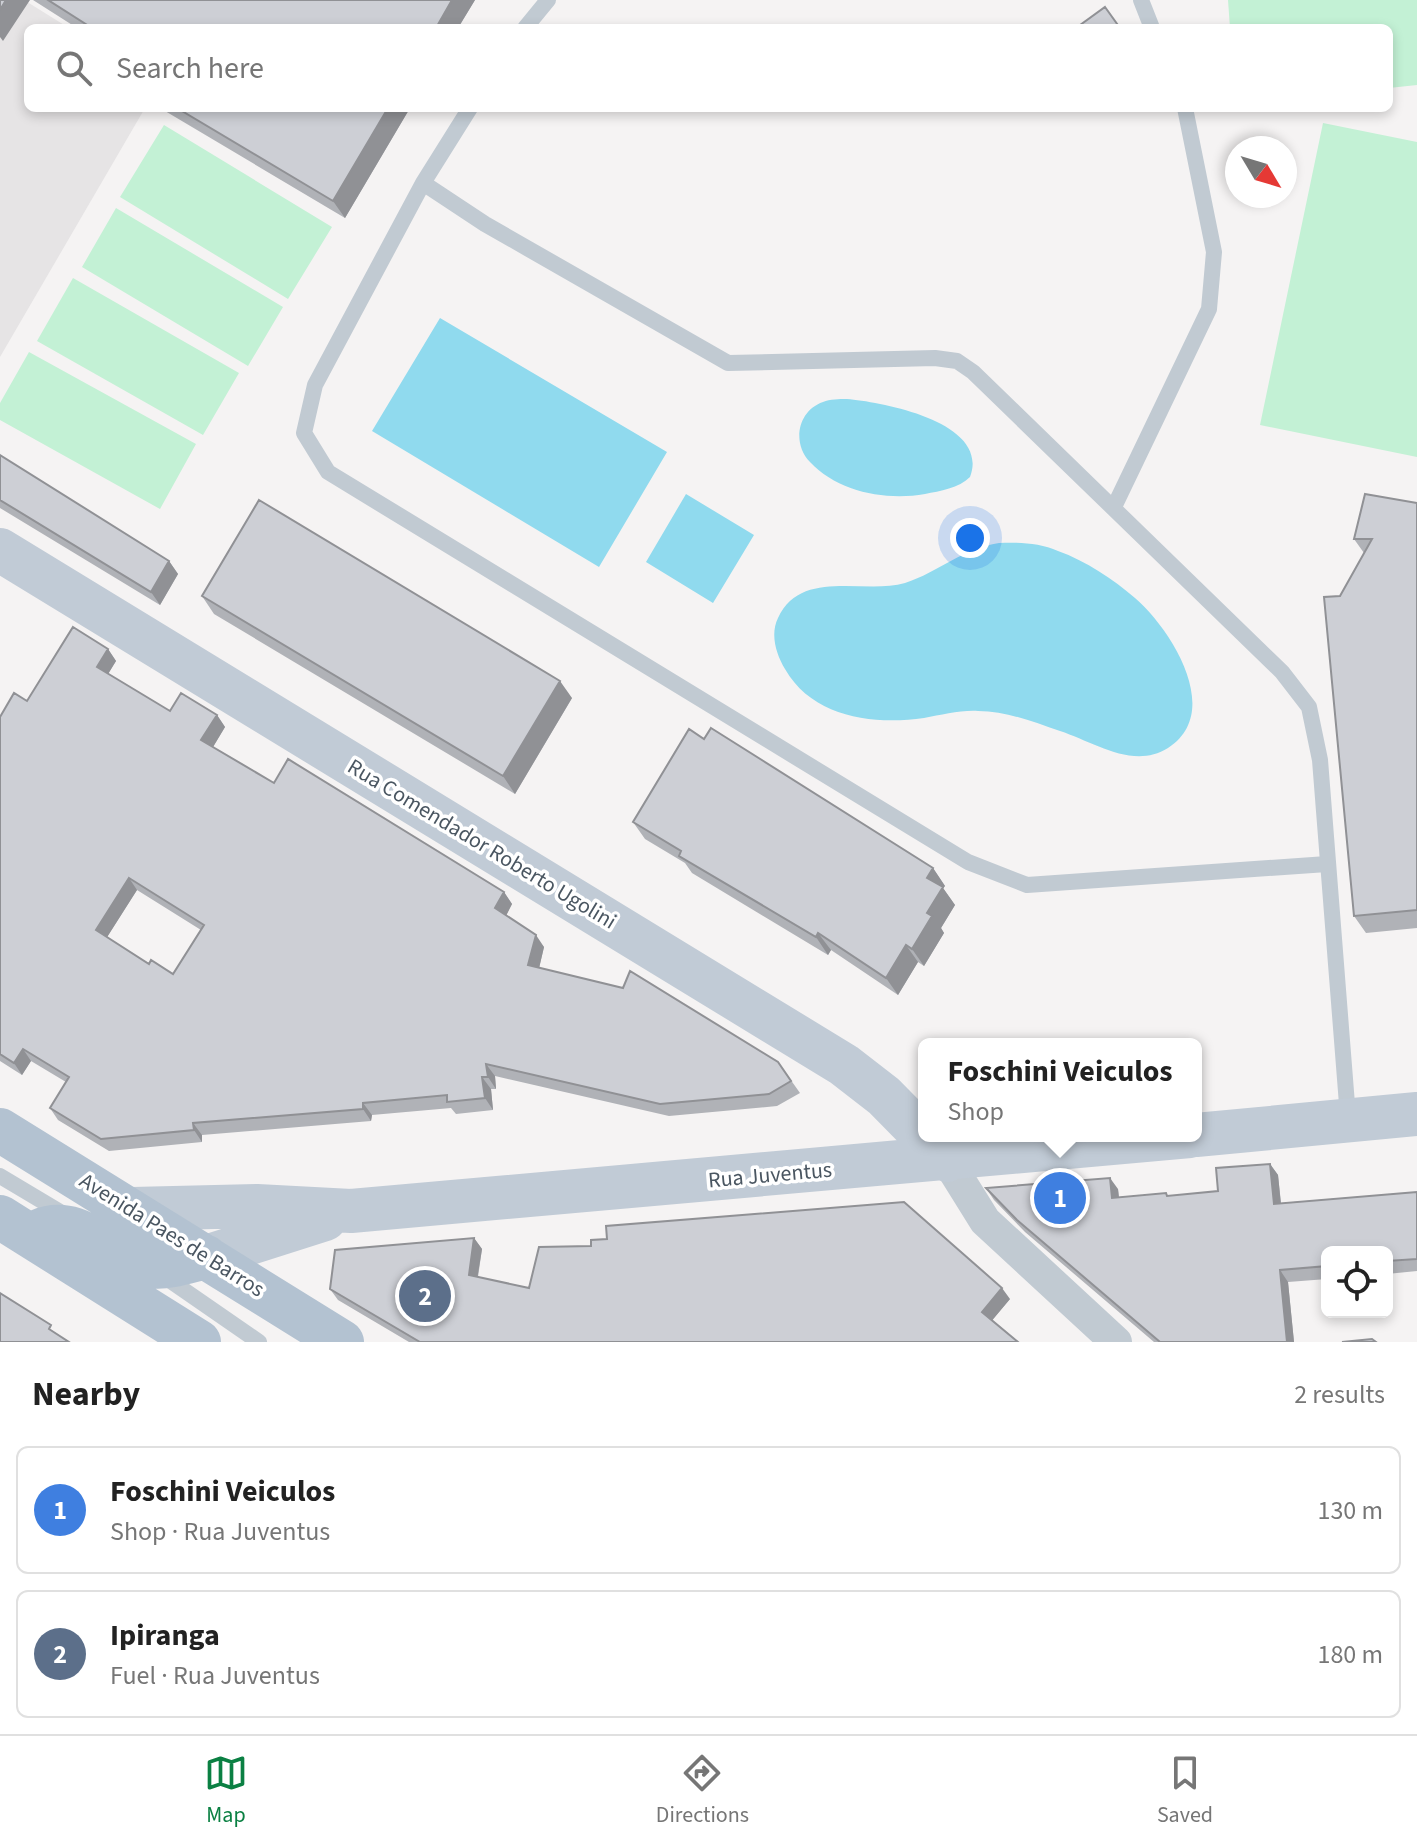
<!DOCTYPE html>
<html lang="en">
<head>
<meta charset="utf-8">
<style>
	:root { --surface:#fff; --page:#f2f2f2; --text:#222; --muted:#767676; --line:#e0e0e0; --accent:#0b8043 }
	body { margin:0; font-family:"Source Sans 3",sans-serif; background:var(--page); color:var(--text) }
	.controls { position:absolute; right:24px; bottom:24px; display:grid; overflow:hidden; border-radius:12px; box-shadow:0 4px 12px #0003 }
	.controls button { width:72px; height:72px; display:grid; place-items:center; padding:0; border:0; border-bottom:2px solid var(--line); background:var(--surface); color:var(--text); font:40px sans-serif }
	.compass { position:absolute; left:1225px; top:136px; width:72px; height:72px; border-radius:50%; background:var(--surface); box-shadow:0 4px 12px #0003; rotate:128deg }
	.you { position:absolute; left:970px; top:538px; width:28px; height:28px; margin:-20px; border:6px solid #fff; border-radius:50%; background:#1a73e8; box-shadow:0 0 0 12px #1a73e833 }
	.badge { display:grid; place-items:center; width:52px; height:52px; border-radius:50%; background:var(--accent); color:#fff; font-size:26px; font-weight:700 }
	.pin { position:absolute; translate:-50% -50%; border:4px solid #fff; box-shadow:0 2px 8px #0006 }
	.popup { position:absolute; left:918px; top:1038px; width:284px; height:104px; box-sizing:border-box; display:grid; place-content:center; border-radius:12px; background:var(--surface); filter:drop-shadow(0 2px 6px #0005); font-size:26px; white-space:nowrap; color:var(--muted) }
	.popup b { font-size:30px; color:var(--text) }
	.popup::after { content:''; position:absolute; left:50%; top:100%; margin-left:-16px; border:16px solid transparent; border-top-color:var(--surface) }
	.list { margin:0; padding:0; list-style:none }
	h2 { display:flex; justify-content:space-between; align-items:center; height:104px; margin:0; padding:0 32px; font-size:34px }
	h2 small { font-size:26px; font-weight:400; color:var(--muted) }
	.list li { display:grid; grid-template-columns:52px 1fr auto; gap:24px; align-items:center; box-sizing:border-box; height:128px; margin:0 16px 16px; padding:0 16px; border:2px solid var(--line); border-radius:12px }
	.list b { display:block; font-size:30px; white-space:nowrap }
	.list p { margin:0; font-size:26px; white-space:nowrap; color:var(--muted) }
	.list em { font-size:26px; font-style:normal; color:var(--muted) }
	.icon { flex:none; width:44px; height:44px; fill:none; stroke:currentColor; stroke-width:2; stroke-linecap:round; stroke-linejoin:round }
	.map { position:relative; flex:none; width:1417px; height:1342px; overflow:hidden }
	.search { position:absolute; background:var(--surface); box-shadow:0 4px 12px #0003; left:24px; right:24px; top:24px; height:88px; display:flex; align-items:center; gap:20px; box-sizing:border-box; padding:0 28px; border-radius:12px; color:var(--muted); font-size:30px }
	.sheet { height:392px; background:var(--surface) }
	nav { display:flex; justify-content:space-around; align-items:center; box-sizing:border-box; height:112px; border-top:2px solid var(--line); background:var(--surface); font-size:22px; color:var(--muted) }
	nav a { display:grid; justify-items:center; gap:4px }
	nav .on { color:var(--accent) }
	.map>svg:first-child { display:block }
	.education { fill:#e6e4e5 }
	.green { fill:#c3f1d5 }
	.water { fill:#90daee }
	.lines { fill:none; stroke-linecap:round; stroke-linejoin:round }
	.lane { stroke:#c1cad2; stroke-width:16 }
	.street { stroke:#c1cad2; stroke-width:32 }
	.secondary { stroke:#c1cbd6; stroke-width:44 }
	.primary { stroke:#b3c2d1; stroke-width:44 }
	.wall { fill:#b0b2b7; fill-rule:evenodd }
	.shaded-wall { fill:#909195 }
	.building { fill:#cdcfd5; stroke:#909195; stroke-width:2; fill-rule:evenodd }
	.labels { text-anchor:middle; dominant-baseline:central; stroke-width:7; stroke-linejoin:round; paint-order:stroke }
	.street-label { font-size:22px; fill:#4a5661; stroke:#fff }
</style>
</head>
<body>
<div class="map">
<svg width="1417" height="1342" viewBox="0 0 1417 1342">
	<rect width="100%" height="100%" fill="#f5f3f3"/>
	<path class="education" d="M0,0h24l45,28h-41v80h117l-145,249z"/>
	<path class="green" d="M1228,0h189v85l-28,3v-60h-159z
		M1323,123l94,19v315l-157,-32z
		M164,125l168,102 -44,72 -168,-102z
		M116,208l167,99 -35,59 -166,-99z
		M73,278l166,95 -36,62 -166,-94z
		M29,352l167,92 -36,65 -160,-89v-17z"/>
	<path class="water" d="M440,318l227,134 -68,115 -227,-136z
		M847,399c35,3 144,23 123,78 -11,11 -30,14 -45,17 -39,7 -87,-2 -115,-32 -18,-18 -13,-51 13,-60 7,-3 16,-3 24,-3z
		M686,494l68,41 -41,68 -67,-41z
		M999,543c20,-1 41,0 59,8 28,10 55,28 77,47 36,31 89,114 33,150 -35,22 -74,-6 -108,-17 -27,-9 -53,-20 -82,-20 -18,-1 -36,4 -54,7 -50,7 -111,0 -139,-49 -9,-15 -15,-35 -7,-51 23,-50 87,-23 127,-35 34,-11 58,-35 94,-40z"/>
	<g class="lines">
		<path class="lane" d="M1141,0l11,28
			M525,28l23,-28
			M470,108l-47,75 62,41 243,139 207,-5 22,3 16,11 309,300 27,35 11,53 28,357
			M423,183l-108,202 -11,48 24,39 640,390 59,23 300,-21
			M1114,507l95,-198 5,-57 -29,-144
			M0,1176l67,40
			M162,1275l97,67"/>
		<path class="street" d="M947,1160l38,61 131,121"/>
		<path class="secondary" d="M0,550l844,515 40,31 63,64
			M1196,1135l221,-21
			M132,1209l125,-3 94,5 839,-75
			M206,1257l119,-38"/>
		<path class="primary" d="M0,1130l342,212
			M0,1217l199,125
			M39,1231c41,-18 72,28 111,35 17,3 39,-5 56,-9"/>
	</g>
	<path class="wall" d="M33,0h442l-17,28h-381z
		M160,108h250l-65,110z
		M0,455l169,106 9,13 -18,31 -160,-97z
		M1417,503v425l-51,5 -12,-17 -14,-320 24,-43 -10,-14z
		M202,596l370,102 -57,96 -301,-180z
		M108,649l8,12 -8,13 62,37 47,4 8,12 -12,20 61,36 230,109 8,12 -6,11 38,32 -5,21 239,94 22,31 -23,13 -108,10 -174,-40 1,13h-5l2,21 -37,4 -5,-6 -79,7 -1,6 -169,14v7l-93,9 -51,-31 -8,-12 16,-26 -35,-21 -9,14 -22,-14v-344l27,-16zM137,890l64,40 -28,44 -24,-10 -42,-27z
		M633,822l300,46 12,18 -2,2 12,17 -14,23 3,5 -20,33 -6,-4 -20,33 -67,-45 -3,5 -136,-82 -7,-10 -40,-24z
		M1270,1164l8,11 3,28 136,-11v79l-30,3v-22h-60v27l-39,3 6,60h-140l-129,-110 -31,-32 -8,-12 132,1 1,8 47,-4 2,3 50,-5z
		M474,1238l8,11 -4,28 51,11 481,11 -18,21 26,22h-609l-71,-42 -8,-11z"/>
	<path class="shaded-wall" d="M6,0h24l-27,41 -3,-4v-27z
		M452,0h23l-17,28h-22z
		M388,108h22l-65,110 -12,-17z
		M169,561l9,13 -18,31 -9,-13z
		M108,649l8,12 -11,18 -8,-12z
		M560,681l12,17 -57,96 -12,-18z
		M217,715l8,12 -15,25 -9,-12z
		M933,868l12,18 -2,2 12,17 -14,23 3,5 -20,33 -12,-17 15,-36v-35z
		M129,878l8,12 -33,52 -8,-12z
		M504,892l8,12 -8,16 -9,-12z
		M818,933l13,17 -3,5 -12,-18z
		M536,935l8,12 -7,30 -9,-12z
		M906,945l12,17 -20,33 -12,-17z
		M23,1049l8,12 -9,14 -8,-12z
		M486,1064l9,12 1,13 -8,-12z
		M482,1077l9,12 2,21 -8,-12z
		M363,1103l9,12 -1,6 -8,-12z
		M193,1123l9,12v7l-8,-12z
		M1270,1164l8,11 4,40 -8,-11z
		M1110,1178l8,11 2,20 -8,-11z
		M474,1238l8,11 -6,37 -7,-11z
		M1280,1270l8,12 6,60h-7z
		M1002,1288l8,11 -20,24 -8,-11z"/>
	<path class="building" d="M0,0h6l-6,10z
		M48,0h404l-16,28h-344z
		M1105,7l15,21h-44z
		M177,108h211l-55,93z
		M0,455l169,106 -18,31 -151,-92z
		M1365,494l52,9v407l-63,6 -30,-319 16,-1 32,-57h-18z
		M259,500l301,181 -57,95 -301,-180z
		M73,627l35,22 -11,18 73,44 11,-18 36,22 -16,25 73,43 14,-24 216,133 -9,16 41,27 -8,30 95,23 7,-17 148,91 13,19 -22,13 -109,10 -174,-40 2,13h-6l3,21 -38,4v-7l-84,8v6l-170,14 1,7 -93,9 -51,-31 19,-31 -46,-28 -9,14 -14,-9v-337l14,-24 13,8zM129,878l75,47 -31,49 -22,-14 -2,4 -53,-34z
		M711,728l222,140 -6,10 16,9 -16,26 5,3 -20,33 -6,-4 -20,33 -68,-45 -2,4 -137,-81 2,-5 -48,-29 56,-93 15,10z
		M1270,1164l4,40 143,-12v67l-30,2v-9h-60v14l-47,4 7,72h-127l-143,-122 -31,-32 124,-10 2,20 54,-5 1,3 51,-5 -2,-23z
		M904,1202l98,86 -20,24 36,30h-598l-90,-53 5,-39 139,-12 -5,37 60,13 10,-41 52,-1v-6l16,-1 -1,-13z
		M0,1293l51,32 -2,4 20,13h-69z
		M1372,1339l4,3h-34z"/>
	<g class="labels">
		<g class="street-label">
			<text transform="translate(482 844) rotate(31)">Rua Comendador Roberto Ugolini</text>
			<text transform="translate(770 1175) rotate(-5)">Rua Juventus</text>
			<text transform="translate(172 1235) rotate(32)">Avenida Paes de Barros</text>
		</g>
	</g>
</svg>
<div class="controls">
<button><svg class="icon" aria-label="locate" viewBox="0 0 24 24"><circle cx="12" cy="12" r="6"/><path d="M12 2v4M12 18v4M2 12h4M18 12h4"/></svg></button>
</div>
<svg class="compass" viewBox="-18 -18 36 36"><path d="M0-13l5 13h-10z" fill="#e53935"/><path d="M0 13l5-13h-10z" fill="#767676"/></svg>
<div class="you"></div>
<div class="pin badge" style="left:1060px;top:1198px;background:#3f7fe0">1</div>
<div class="popup"><b>Foschini Veiculos</b>Shop</div>
<div class="pin badge" style="left:425px;top:1296px;background:#5c6f8a">2</div>
<div class="search"><svg class="icon" aria-label="search" viewBox="0 0 24 24"><circle cx="10" cy="10" r="6"/><path d="M15 15l6 6"/></svg>Search here</div>
</div>
<section class="sheet">
<h2>Nearby<small>2 results</small></h2>
<ul class="list">
<li><span class="badge" style="background:#3f7fe0">1</span><div><b>Foschini Veiculos</b><p>Shop · Rua Juventus</p></div><em>130 m</em></li>
<li><span class="badge" style="background:#5c6f8a">2</span><div><b>Ipiranga</b><p>Fuel · Rua Juventus</p></div><em>180 m</em></li>
</ul>
</section>
<nav>
<a class="on"><svg class="icon" aria-label="map" viewBox="0 0 24 24"><path d="M3 6l6-2 6 2 6-2v14l-6 2-6-2-6 2zM9 4v14M15 6v14"/></svg>Map</a>
<a><svg class="icon" aria-label="directions" viewBox="0 0 24 24"><path d="M12 3l9 9-9 9-9-9zM9 14v-3h6M13 9l2 2-2 2"/></svg>Directions</a>
<a><svg class="icon" aria-label="saved" viewBox="0 0 24 24"><path d="M7 4h10v16l-5-4-5 4z"/></svg>Saved</a>
</nav>
</body>
</html>
